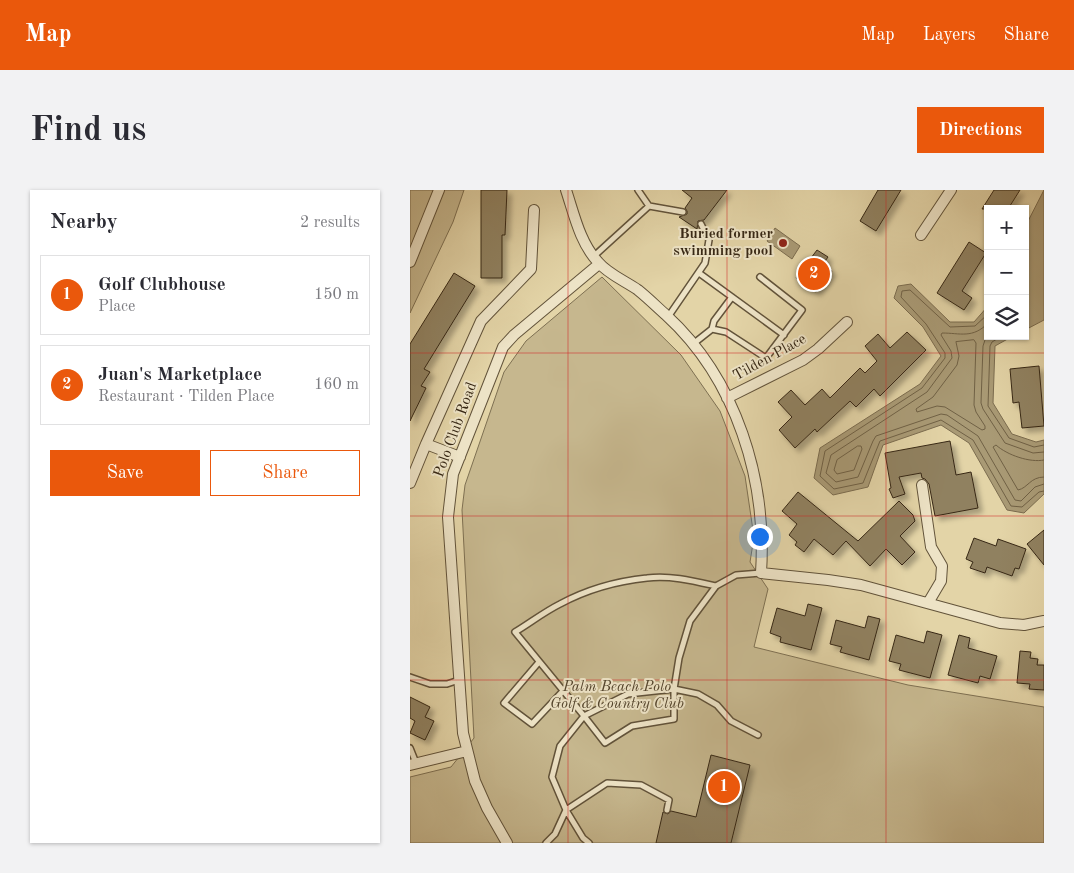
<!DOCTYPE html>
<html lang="en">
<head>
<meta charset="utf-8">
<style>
	:root { --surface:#fff; --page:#f2f2f3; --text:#2b2b33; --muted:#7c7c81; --line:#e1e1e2; --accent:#ea580c }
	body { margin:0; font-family:"Old Standard TT",serif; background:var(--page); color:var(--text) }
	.controls { position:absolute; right:15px; top:15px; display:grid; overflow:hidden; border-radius:0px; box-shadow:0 1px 4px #0004 }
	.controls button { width:45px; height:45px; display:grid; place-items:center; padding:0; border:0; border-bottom:1px solid var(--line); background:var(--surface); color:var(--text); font:25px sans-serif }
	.you { position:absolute; left:349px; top:346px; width:18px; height:18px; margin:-12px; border:4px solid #fff; border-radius:50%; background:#1a73e8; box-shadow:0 0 0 8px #1a73e833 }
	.badge { display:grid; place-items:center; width:32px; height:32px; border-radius:50%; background:var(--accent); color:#fff; font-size:16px; font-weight:700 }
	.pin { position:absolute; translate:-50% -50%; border:2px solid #fff; box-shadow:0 1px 5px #0006 }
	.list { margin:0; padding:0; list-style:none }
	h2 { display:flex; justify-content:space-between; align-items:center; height:65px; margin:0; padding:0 20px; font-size:21px }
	h2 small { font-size:16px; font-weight:400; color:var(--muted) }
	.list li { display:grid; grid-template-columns:32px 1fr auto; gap:15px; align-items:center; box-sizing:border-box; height:80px; margin:0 10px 10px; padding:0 10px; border:1px solid var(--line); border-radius:0px }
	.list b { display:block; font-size:19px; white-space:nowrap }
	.list p { margin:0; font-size:16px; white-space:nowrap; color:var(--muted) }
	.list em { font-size:16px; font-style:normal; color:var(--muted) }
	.actions { display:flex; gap:10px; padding:15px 20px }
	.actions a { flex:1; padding:11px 0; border:1px solid var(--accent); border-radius:0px; text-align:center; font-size:18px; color:var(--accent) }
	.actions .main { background:var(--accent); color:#fff }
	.icon { flex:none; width:28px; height:28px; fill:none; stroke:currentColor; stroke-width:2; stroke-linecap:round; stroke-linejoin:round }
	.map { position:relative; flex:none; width:634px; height:653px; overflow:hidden; border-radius:0px }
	header { display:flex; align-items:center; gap:30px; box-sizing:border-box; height:70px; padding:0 25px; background:var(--accent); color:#fff }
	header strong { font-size:24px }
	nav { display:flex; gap:28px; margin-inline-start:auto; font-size:18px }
	.intro { display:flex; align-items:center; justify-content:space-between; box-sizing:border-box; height:120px; padding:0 30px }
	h1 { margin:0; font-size:35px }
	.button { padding:12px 22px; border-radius:0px; background:var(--accent); color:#fff; font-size:18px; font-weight:700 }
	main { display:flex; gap:30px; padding:0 30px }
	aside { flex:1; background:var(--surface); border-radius:0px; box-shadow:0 1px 4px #0004 }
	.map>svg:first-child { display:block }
	.green { fill:#c6b78e; stroke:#7e7052 }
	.water { fill:#a99a75; stroke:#7b6c4f }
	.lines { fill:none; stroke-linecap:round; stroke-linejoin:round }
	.shore { stroke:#706145; stroke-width:1 }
	.building { fill:#908161; stroke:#372815; filter:url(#shadow) }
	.lane-casing { stroke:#62533a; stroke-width:8 }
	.street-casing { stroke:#62533a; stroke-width:12 }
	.lane { stroke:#ede3c6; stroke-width:5 }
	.street { stroke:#ede3c6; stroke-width:10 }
	.grid { fill:none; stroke:#d62828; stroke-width:1; stroke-opacity:0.55 }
	.poi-dot { fill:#8f2418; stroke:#ede3c6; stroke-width:2 }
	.labels { text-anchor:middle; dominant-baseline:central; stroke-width:4; stroke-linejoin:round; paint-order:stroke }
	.poi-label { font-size:15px; font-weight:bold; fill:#372815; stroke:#ede3c6; text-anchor:end }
	.street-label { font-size:15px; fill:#372815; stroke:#ede3c6 }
	.park-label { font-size:15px; font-style:italic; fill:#54452d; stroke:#ede3c6 }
</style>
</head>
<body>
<header>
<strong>Map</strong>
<nav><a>Map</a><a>Layers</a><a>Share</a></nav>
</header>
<div class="intro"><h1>Find us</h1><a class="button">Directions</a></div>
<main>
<aside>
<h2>Nearby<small>2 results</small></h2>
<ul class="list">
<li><span class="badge">1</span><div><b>Golf Clubhouse</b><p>Place</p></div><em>150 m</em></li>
<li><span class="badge">2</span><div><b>Juan's Marketplace</b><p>Restaurant · Tilden Place</p></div><em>160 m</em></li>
</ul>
<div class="actions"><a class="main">Save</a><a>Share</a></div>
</aside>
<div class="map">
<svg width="634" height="653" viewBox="0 0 634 653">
	<defs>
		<filter id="shadow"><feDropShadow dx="4.5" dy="4.5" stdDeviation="2.5" flood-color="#0004"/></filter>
	</defs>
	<rect width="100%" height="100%" fill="#e3d4a7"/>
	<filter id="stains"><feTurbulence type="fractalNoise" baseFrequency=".004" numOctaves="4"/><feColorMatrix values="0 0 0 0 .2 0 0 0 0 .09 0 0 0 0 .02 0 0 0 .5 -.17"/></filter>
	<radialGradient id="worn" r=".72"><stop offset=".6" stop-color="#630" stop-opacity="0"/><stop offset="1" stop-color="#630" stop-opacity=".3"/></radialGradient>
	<path class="green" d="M0,0h54l-11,32 -43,91z
		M192,87l79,78 39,56 25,65 9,61 -4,25 18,27 -14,58 154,38 136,22v136h-634v-66l41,-10 23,-29 -12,-228 3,-25 39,-113 22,-31z"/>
	<path class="water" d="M634,0v130l-19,10v-103z
		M365,38l25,18 -8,13 -25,-18z
		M501,94l39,38h24l14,-16v30h25l-18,10 -2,57 19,31 24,8 8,-2v54l-20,19 -17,-3 -38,-67 -28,-18 -58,20 -15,42 -35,8 -19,-17 6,-30 100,-64 21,-28 -18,-29 -29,-29 4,-12z"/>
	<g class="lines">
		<path class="shore" d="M578,124l-13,12 -25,1 -40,-37 -8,1 -1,6 25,27 19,29v5l-23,30 -97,63 -5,25 14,13 29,-6 17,-42 61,-21 32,20 38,66 11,1 17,-15 5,-1
			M578,133c-15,16 -28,10 -46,10l-1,2 10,16 1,7 -25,34 -96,63 -5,18 10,9 22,-5 15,-36 3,-5 65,-22 6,1 31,21 37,64 6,1 14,-14 9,-3
			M579,146l-4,4 -2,6 -2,57 2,6 22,34 28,10 11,-1
			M592,146l-10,6 -2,4 -2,60 21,32 25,9 10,-2
			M564,150l2,3 -2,62 2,7 9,14v3l-3,1 -37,-23 -8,-1 -20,6 -1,-3 17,-12 24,-32 2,-9 -3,-14z
			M448,256h3l1,3 -8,21 -17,4 -3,-4 3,-10z
			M634,270c-14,3 -37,-5 -48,-15l-3,2 25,43c10,-2 12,-13 26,-13"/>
	</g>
	<path class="building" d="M71,0h26l-2,45h-3v43h-21z
		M272,0h45l-23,30 -6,1 -1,8 -18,-12 8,-3v-3l-2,-3 7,-10z
		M468,0h23l-25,41 -16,-10z
		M584,0h26l-12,19h-26z
		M559,52l17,11 -24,38 10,7 -8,12 -27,-17z
		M407,60l11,7 -5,7 9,7 -16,21 -20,-14z
		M44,83l21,13 -51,83 6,3 -9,14 5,2 -16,33v-77z
		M497,142l19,18 -46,46 -6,-7 -18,18 -6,-6 -33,31 -2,-3 -20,19 -16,-18 13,-13 -14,-15 13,-12 14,15 17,-16 8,9 30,-30 5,5 12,-12 -12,-15 13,-12 12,14z
		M629,176l5,60 -22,2 -3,-26 -6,1 -3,-34z
		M540,251l6,34 15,-3 7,36 -43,8 -6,-32 -4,-5 -3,-1 -1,-5 -22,4 6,17 -12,4 -4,-9 2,-1 -6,-35z
		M388,302l60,49 41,-40 14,14 2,6 -15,15 15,16 -13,13 -16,-16 -16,17 -24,-25 -13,14 -19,-16 -10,13 -9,-7 2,-3 -8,-7 8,-11 -15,-13z
		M634,340v35l-17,-21z
		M564,348l22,8 2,-7 28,10 -7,20 -4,-1 -3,8 -25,-9 -2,6 -15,-5 3,-6 -7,-3z
		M398,414l14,4 -11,42 -31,-8 1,-5 -11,-4 7,-25 28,8z
		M458,426l12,3 -11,41 -29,-8 2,-5 -12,-3 6,-24 29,8z
		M517,441l15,4 -12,43 -31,-8 2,-6 -12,-3 7,-26 28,8z
		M549,445l11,3 -2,10 29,8 -7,23 -10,-3 -2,7 -30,-8z
		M610,461l11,1 -1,6 8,1 -1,6h7v25l-15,-1 1,-5 -13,-1z
		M0,507l20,10 -5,10 9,4 -9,19 -15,-7 5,-12 -5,-3z
		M301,565l39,10 -19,78h-75l7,-31 5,2 3,-3 25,6z"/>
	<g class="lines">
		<defs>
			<path id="lane" d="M228,0l11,16
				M183,67l56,-51 34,6
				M289,83l85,62
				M258,127l37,-54 4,-23 -8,-16
				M302,139l2,-8 18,-24
				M283,154l19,-15 14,3 40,26 36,-48 -42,-33
				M306,396c-22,-5 -46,-11 -69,-8 -29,3 -61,12 -87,26 -16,8 -30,19 -45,28l69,84 21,27 27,-17 42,-7v-30l5,-31 11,-37 26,-35 20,-11 25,-2
				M129,472l-35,41 28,21 31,-33
				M0,487l20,7h17l12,-4
				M0,558l6,15
				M136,653l9,-9 11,-24 -14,-33 8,-31 24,-30 44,-22 46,-5 24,5 19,11 14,16 27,14
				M179,653l-6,-5 -17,-28 41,-27 34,2 28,15 -2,10"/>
			<path id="street" d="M156,0c8,24 14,53 32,72 10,12 27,19 40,28 10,8 19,17 28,25 71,65 101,165 95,258l67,7 33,5 139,38 24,2 20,-4
				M511,45l30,-45
				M0,72l29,-72
				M317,208l76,-38 15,-11 29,-27
				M16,254l55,-123 50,-52 3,-59
				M0,293l16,-39 34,13
				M512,295l9,62 11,19 -1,15 -13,22
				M0,575l57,-14
				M97,653l-20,-35 -12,-27 -12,-48 -15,-216 5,-43 50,-127 11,-12 85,-71"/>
		</defs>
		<use href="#lane" class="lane-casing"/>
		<use href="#street" class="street-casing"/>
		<use href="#lane" class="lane"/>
		<use href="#street" class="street"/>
	</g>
	<path class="grid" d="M158,0v653M317,0v653M476,0v653M0,163h634M0,326h634M0,490h634"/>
	<circle class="poi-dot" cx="373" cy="53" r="5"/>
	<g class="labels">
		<g class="poi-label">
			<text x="363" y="44">Buried former<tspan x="363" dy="17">swimming pool</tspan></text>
		</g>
		<g class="street-label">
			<text transform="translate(360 168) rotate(-29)">Tilden Place</text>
			<text transform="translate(46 240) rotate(-70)">Polo Club Road</text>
		</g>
		<g class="park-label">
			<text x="207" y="497">Palm Beach Polo<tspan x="207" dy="17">Golf &amp; Country Club</tspan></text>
		</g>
	</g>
	<rect width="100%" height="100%" filter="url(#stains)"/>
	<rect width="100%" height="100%" fill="url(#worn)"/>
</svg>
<div class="controls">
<button>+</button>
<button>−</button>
<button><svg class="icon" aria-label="layers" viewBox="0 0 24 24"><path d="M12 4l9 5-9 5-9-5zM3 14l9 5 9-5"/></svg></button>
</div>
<div class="you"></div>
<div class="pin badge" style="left:314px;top:597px">1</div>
<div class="pin badge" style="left:404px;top:84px">2</div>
</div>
</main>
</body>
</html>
